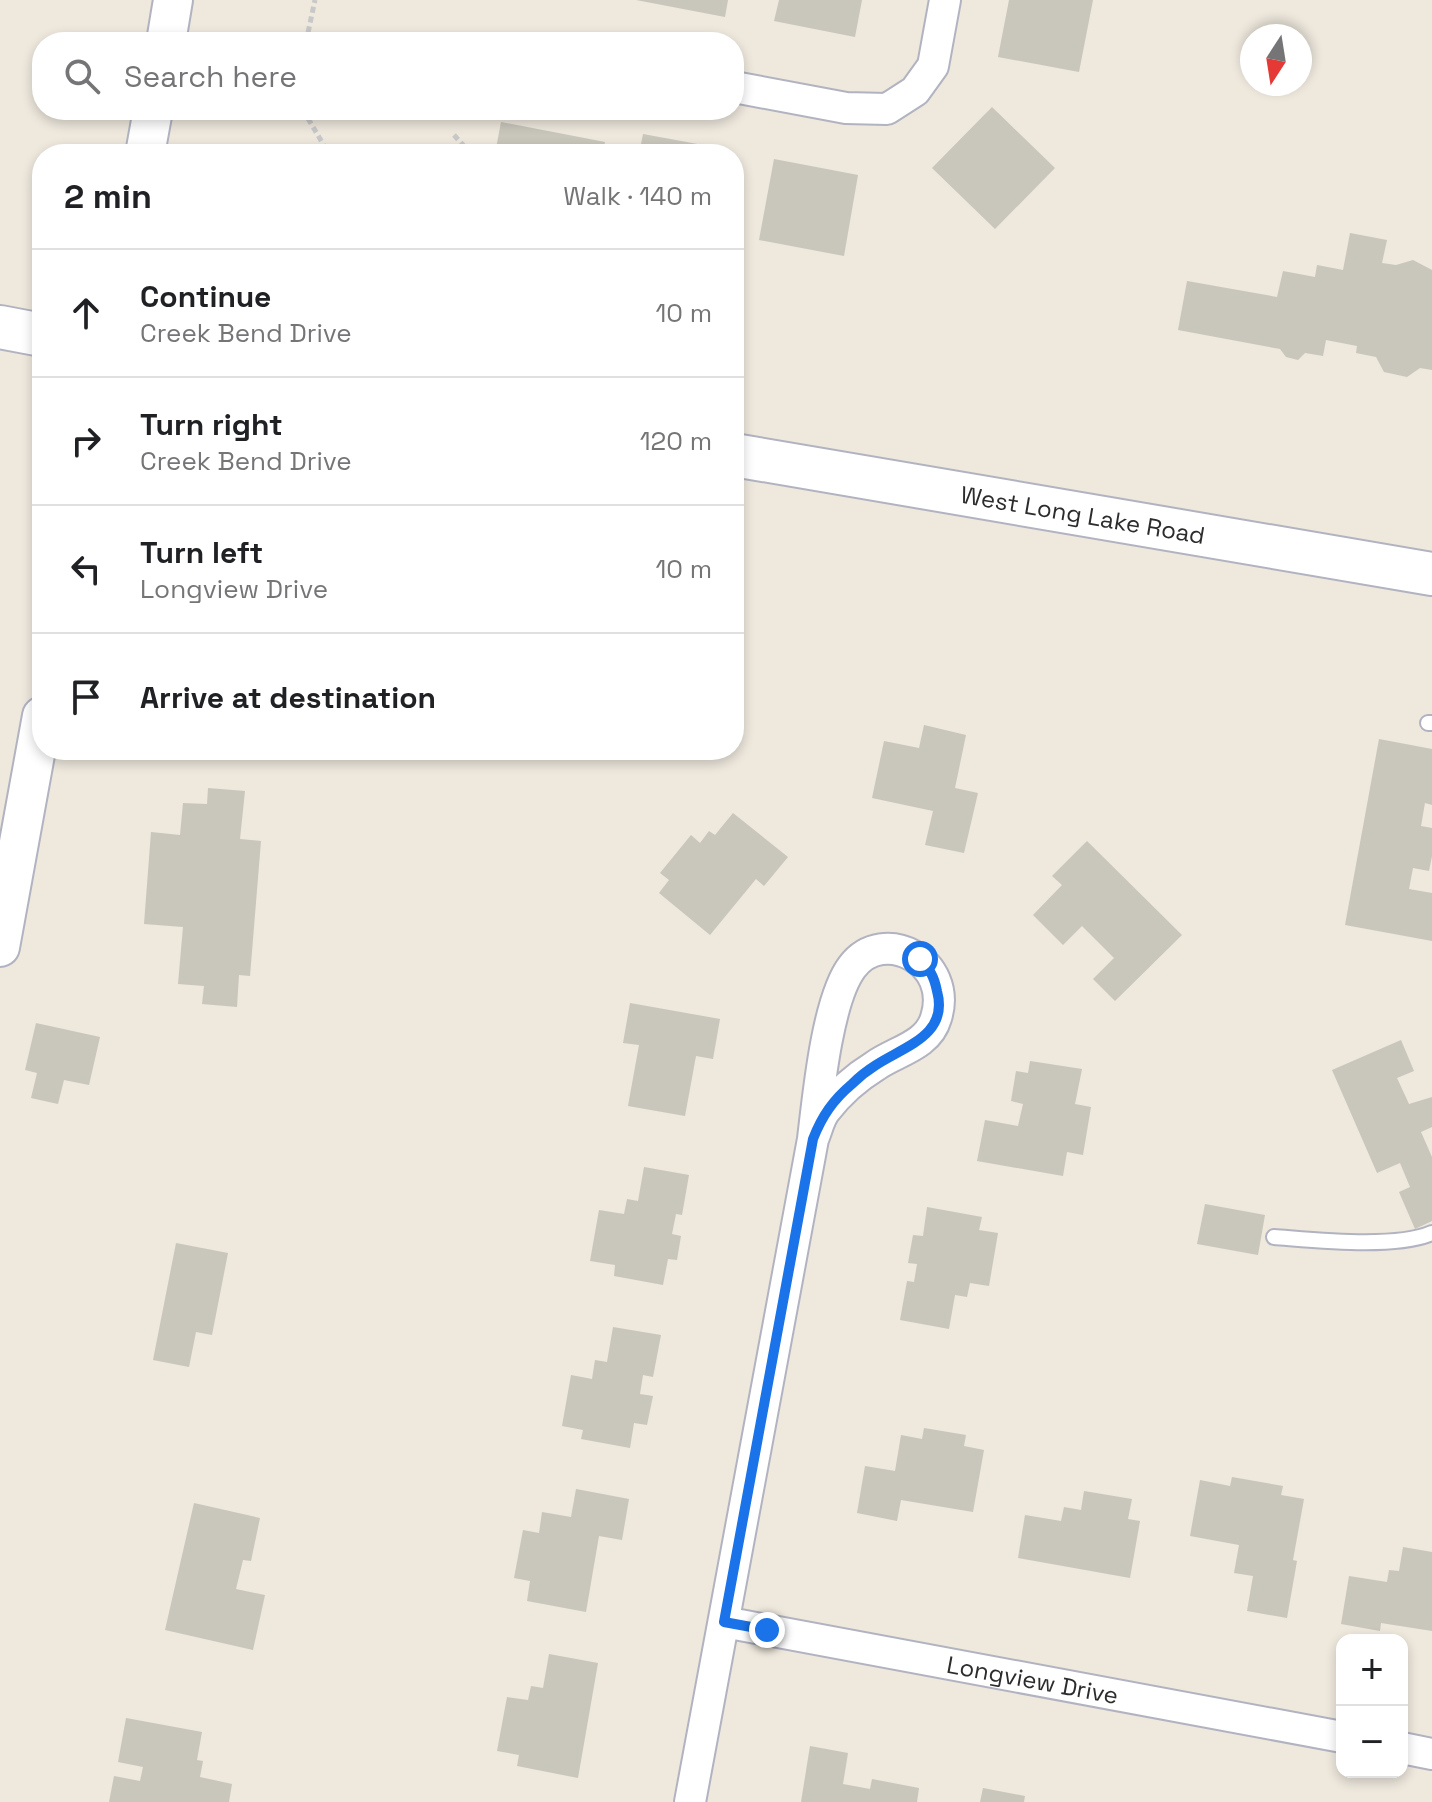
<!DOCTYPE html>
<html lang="en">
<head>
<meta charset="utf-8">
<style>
	:root { --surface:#fff; --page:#f6f6f6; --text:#202124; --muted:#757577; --line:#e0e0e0 }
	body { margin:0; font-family:"Space Grotesk",sans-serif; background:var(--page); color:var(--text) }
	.controls { position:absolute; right:24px; bottom:24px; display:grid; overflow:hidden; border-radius:16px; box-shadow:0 4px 12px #0003 }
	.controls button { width:72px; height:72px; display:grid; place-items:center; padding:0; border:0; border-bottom:2px solid var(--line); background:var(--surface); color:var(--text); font:40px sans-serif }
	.compass { position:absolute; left:1240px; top:24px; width:72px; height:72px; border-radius:50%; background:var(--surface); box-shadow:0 4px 12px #0003; rotate:192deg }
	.stop { position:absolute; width:24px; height:24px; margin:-18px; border:6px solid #1a73e8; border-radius:50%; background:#fff }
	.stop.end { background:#1a73e8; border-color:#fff; box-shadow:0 2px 8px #0008 }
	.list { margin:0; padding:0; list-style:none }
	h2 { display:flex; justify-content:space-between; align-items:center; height:104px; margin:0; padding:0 32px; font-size:34px }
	h2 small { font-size:26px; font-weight:400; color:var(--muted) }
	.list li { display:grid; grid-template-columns:52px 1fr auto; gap:24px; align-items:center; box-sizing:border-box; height:128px; padding:0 32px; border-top:2px solid var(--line) }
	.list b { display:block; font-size:30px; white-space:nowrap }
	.list p { margin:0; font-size:26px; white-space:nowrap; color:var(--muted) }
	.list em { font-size:26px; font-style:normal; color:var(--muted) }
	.icon { flex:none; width:44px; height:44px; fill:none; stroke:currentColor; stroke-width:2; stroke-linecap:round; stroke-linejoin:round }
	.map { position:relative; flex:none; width:1432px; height:1802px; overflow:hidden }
	.search { position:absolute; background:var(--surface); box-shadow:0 4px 12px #0003; left:32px; top:32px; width:712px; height:88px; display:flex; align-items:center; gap:20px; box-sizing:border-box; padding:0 28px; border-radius:32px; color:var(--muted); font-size:30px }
	.panel { position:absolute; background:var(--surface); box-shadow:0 4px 12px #0003; left:32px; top:144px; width:712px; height:616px; border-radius:32px }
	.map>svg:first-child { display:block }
	.building { fill:#c9c6bc }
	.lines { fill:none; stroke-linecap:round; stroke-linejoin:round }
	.service-casing { stroke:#b1b3c0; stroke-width:18 }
	.minor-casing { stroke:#b1b3c0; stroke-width:34 }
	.tertiary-casing { stroke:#b1b3c0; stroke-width:42 }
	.secondary-casing { stroke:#b1b3c0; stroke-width:46 }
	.path { stroke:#c8c8c8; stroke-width:5; stroke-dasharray:6 4; stroke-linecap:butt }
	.service { stroke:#fff; stroke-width:14 }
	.minor { stroke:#fff; stroke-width:30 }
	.tertiary { stroke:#fff; stroke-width:38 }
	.secondary { stroke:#fff; stroke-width:42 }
	.route { stroke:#1a73e8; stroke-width:10 }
	.labels { text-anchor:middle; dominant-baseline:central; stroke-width:7; stroke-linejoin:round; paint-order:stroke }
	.street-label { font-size:24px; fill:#2c2c2c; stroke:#fff }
</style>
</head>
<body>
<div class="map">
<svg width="1432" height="1802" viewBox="0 0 1432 1802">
	<rect width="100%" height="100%" fill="#eee8dd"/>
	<path class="building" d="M636,0h92l-3,17z
		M779,0h83l-7,37 -81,-16z
		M1009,0h84l-14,72 -81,-15z
		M992,107l63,61 -60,61 -63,-61z
		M501,122l104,20 -2,12h-108z
		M643,134l87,16v4h-91z
		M774,159l84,16 -14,81 -85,-16z
		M1350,233l37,7 -5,23 14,2 17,-5 19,10v100l-12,-2 -13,9 -23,-5 -8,-15 -20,-4 1,-7 -31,-6 -3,16 -18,-3 -7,7 -12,-3 -6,-8 -102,-19 9,-49 90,16 6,-26 32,6 2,-12 26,5z
		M924,725l42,10 -11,53 23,5 -14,60 -39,-8 8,-34 -61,-13 12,-57 35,7z
		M1379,739l53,10v56l-7,-2 -4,23 11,2v28l-3,15 -16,-3 -4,21 23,4v48l-87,-16z
		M208,788l37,3 -5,48 21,2 -11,135 -11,-1 -2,32 -35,-3 2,-18 -26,-2 5,-57 -39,-3 7,-92 29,3 3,-32 24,1z
		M733,813l55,44 -24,29 -8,-7 -46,56 -51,-42 10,-13 -9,-7 31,-38 9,8 9,-12 6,4z
		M1087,841l95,94 -67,66 -22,-22 21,-21 -32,-32 -19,19 -30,-30 29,-30 -10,-9z
		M630,1003l90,16 -7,40 -17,-3 -11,60 -57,-10 11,-61 -16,-2z
		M36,1023l64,14 -11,48 -25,-5 -6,24 -27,-6 6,-25 -12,-3z
		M1401,1040l13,31 -17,7 12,26 23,-7v30l-11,5 11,25v64l-17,8 -16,-37 11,-5 -10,-24 -23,10 -45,-103z
		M1030,1061l52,8 -7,35 16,3 -8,48 -16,-3 -4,24 -86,-15 8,-41 33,6 5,-22 -12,-3 5,-30 12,2z
		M644,1167l45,8 -7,40 -6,-1 -4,20 9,2 -4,24 -9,-1 -5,26 -49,-9 1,-11 -25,-4 9,-51 25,4 3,-15 11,2z
		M1205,1204l60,11 -7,40 -61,-11z
		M927,1207l55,10 -3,13 19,3 -9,53 -19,-3 -3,14 -12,-2 -6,34 -49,-9 7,-39 7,1 3,-18 -9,-1 5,-28 10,1z
		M176,1243l52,10 -16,82 -16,-3 -7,35 -36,-7z
		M613,1327l48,8 -8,42 -10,-2 -3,19 13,2 -6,29 -13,-2 -4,25 -49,-9 2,-9 -21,-4 9,-51 21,4 3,-19 12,2z
		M924,1428l42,7 -2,11 20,4 -11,62 -72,-12 -4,21 -40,-8 8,-47 30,5 6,-36 21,4z
		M1232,1477l51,9 -2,9 23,4 -11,61 4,1 -10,57 -40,-7 6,-35 -19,-3 5,-28 -49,-9 10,-56 30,6z
		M576,1489l53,10 -7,41 -23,-4 -13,76 -59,-11 3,-20 -16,-3 9,-48 16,3 3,-21 29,5z
		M1084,1491l48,8 -4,20 12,2 -10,57 -112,-20 7,-43 36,6 3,-14 17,3z
		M194,1503l66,15 -9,43 -8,-1 -7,29 29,6 -12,55 -88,-20z
		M1403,1547l29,5v79l-51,-8 -1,8 -39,-7 8,-48 38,6 2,-12 10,1z
		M549,1654l49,9 -20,115 -61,-12 2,-11 -22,-4 10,-54 21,3 3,-14 12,2z
		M126,1718l76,14 -5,28 6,1 -3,16 32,7 -3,18h-120l5,-26 26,5 3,-14 -25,-5z
		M810,1746l38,7 -5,31 27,5 2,-10 47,9 -2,14h-116z
		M983,1788l42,8 -1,6h-44z"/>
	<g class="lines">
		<defs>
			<path id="service" d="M1428,723h4
				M1274,1237c41,3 121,12 158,-4"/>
			<g id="minor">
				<path d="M734,87l112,21 41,1 28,-18 18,-25 12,-66"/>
				<path id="s1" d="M724,1622l618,115"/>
				<path d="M1402,1748l30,6"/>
				<path d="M690,1802l123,-663c5,-42 14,-139 39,-172 31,-42 102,-6 84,51 -8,28 -40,33 -61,48 -18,11 -37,28 -50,45 -6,8 -8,19 -12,28"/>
			</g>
			<path id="tertiary" d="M166,42l7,-42
				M145,154l8,-44
				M0,947l42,-231"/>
			<g id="secondary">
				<path d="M0,327l42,8"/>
				<path id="s2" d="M734,455l698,119"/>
			</g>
		</defs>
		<use href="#service" class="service-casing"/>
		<use href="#minor" class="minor-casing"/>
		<use href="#tertiary" class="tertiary-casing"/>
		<use href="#secondary" class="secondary-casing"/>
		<path class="path" d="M306,42l9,-42
			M303,110l26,44
			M454,135l9,10 4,9"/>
		<use href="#service" class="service"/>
		<use href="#minor" class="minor"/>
		<use href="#tertiary" class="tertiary"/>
		<use href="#secondary" class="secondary"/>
	</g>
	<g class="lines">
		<path class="route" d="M767,1630l-43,-8 89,-483c9,-23 20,-39 39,-55 7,-7 16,-14 24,-19 29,-19 73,-30 61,-74 -3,-15 -7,-21 -17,-32"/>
	</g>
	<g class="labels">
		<g class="street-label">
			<text stroke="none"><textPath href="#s2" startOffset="354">West Long Lake Road</textPath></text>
			<text stroke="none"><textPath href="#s1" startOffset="314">Longview Drive</textPath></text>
		</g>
	</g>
</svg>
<div class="controls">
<button>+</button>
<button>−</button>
</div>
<svg class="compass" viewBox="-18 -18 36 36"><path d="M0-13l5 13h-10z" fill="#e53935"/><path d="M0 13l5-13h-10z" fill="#757577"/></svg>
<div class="stop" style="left:920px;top:959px"></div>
<div class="stop end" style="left:767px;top:1630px"></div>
<div class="search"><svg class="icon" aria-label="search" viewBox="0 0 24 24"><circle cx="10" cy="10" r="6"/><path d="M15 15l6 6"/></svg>Search here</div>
<section class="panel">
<h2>2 min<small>Walk · 140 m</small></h2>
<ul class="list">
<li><svg class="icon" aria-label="ahead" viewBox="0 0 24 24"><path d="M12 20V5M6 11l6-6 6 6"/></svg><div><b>Continue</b><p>Creek Bend Drive</p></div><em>10 m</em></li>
<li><svg class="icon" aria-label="right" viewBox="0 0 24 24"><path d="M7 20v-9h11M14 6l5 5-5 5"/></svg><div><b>Turn right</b><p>Creek Bend Drive</p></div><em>120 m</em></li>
<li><svg class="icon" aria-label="left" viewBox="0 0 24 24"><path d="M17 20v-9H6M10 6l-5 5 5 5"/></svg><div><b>Turn left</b><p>Longview Drive</p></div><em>10 m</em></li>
<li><svg class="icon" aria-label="arrive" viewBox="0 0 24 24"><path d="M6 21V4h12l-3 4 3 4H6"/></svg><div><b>Arrive at destination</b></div></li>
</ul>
</section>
</div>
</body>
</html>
